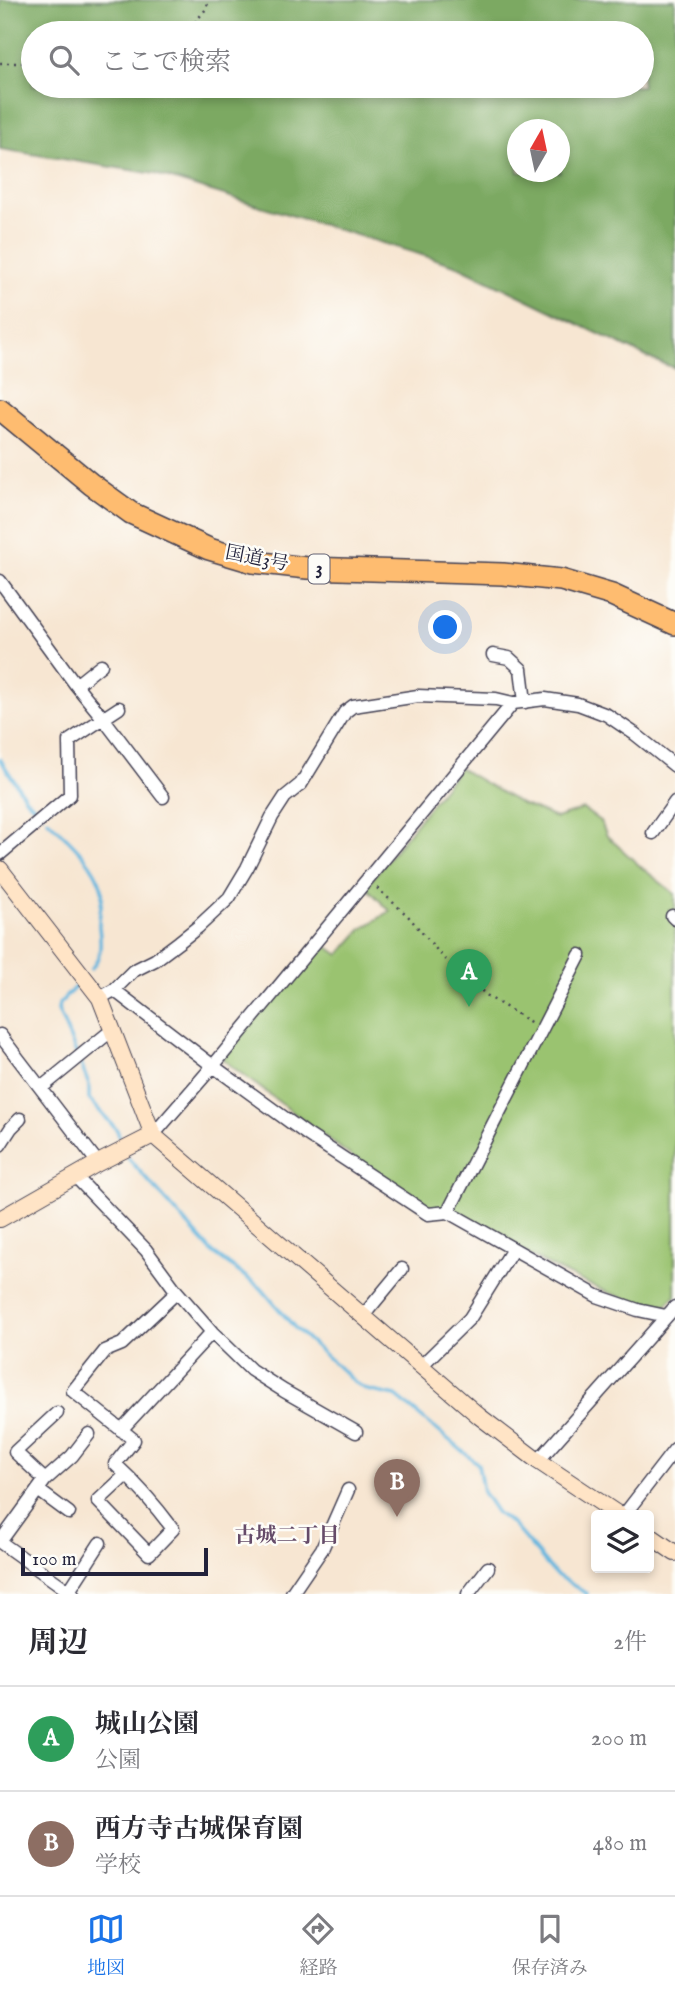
<!DOCTYPE html>
<html lang="ja">
<head>
<meta charset="utf-8">
<style>
	:root { --surface:#fff; --page:#f7f7f7; --text:#2b2b33; --muted:#7c7c81; --line:#e1e1e2; --accent:#1a73e8 }
	body { margin:0; font-family:"IM FELL English","Noto Serif JP",serif; background:var(--page); color:var(--text) }
	.controls { position:absolute; right:21px; bottom:21px; display:grid; overflow:hidden; border-radius:7px; box-shadow:0 4px 10px #0003 }
	.controls button { width:63px; height:63px; display:grid; place-items:center; padding:0; border:0; border-bottom:2px solid var(--line); background:var(--surface); color:var(--text); font:35px sans-serif }
	.compass { position:absolute; left:507px; top:119px; width:63px; height:63px; border-radius:50%; background:var(--surface); box-shadow:0 4px 10px #0003; rotate:9deg }
	.scale { position:absolute; left:21px; bottom:18px; width:187px; box-sizing:border-box; padding-left:7px; border:4px solid #22223b; border-top:0; font-size:19px; line-height:24px; white-space:nowrap; color:#22223b; -webkit-text-stroke:5px #fdfcf7; paint-order:stroke }
	.you { position:absolute; left:446px; top:628px; width:24px; height:24px; margin:-18px; border:5px solid #fff; border-radius:50%; background:#1a73e8; box-shadow:0 0 0 10px #1a73e833 }
	.badge { display:grid; place-items:center; width:46px; height:46px; border-radius:50%; background:var(--accent); color:#fff; font-size:23px; font-weight:700 }
	.pin { position:absolute; translate:-50% -58px; filter:drop-shadow(0 2px 4px #0008) }
	.pin::after { content:''; position:absolute; top:37px; width:24px; height:21px; background:inherit; clip-path:polygon(0 0,100% 0,50% 100%) }
	.list { margin:0; padding:0; list-style:none }
	h2 { display:flex; justify-content:space-between; align-items:center; height:91px; margin:0; padding:0 28px; font-size:30px }
	h2 small { font-size:23px; font-weight:400; color:var(--muted) }
	.list li { display:grid; grid-template-columns:46px 1fr auto; gap:21px; align-items:center; box-sizing:border-box; height:105px; padding:0 28px; border-top:2px solid var(--line) }
	.list b { display:block; font-size:26px; white-space:nowrap }
	.list p { margin:0; font-size:23px; white-space:nowrap; color:var(--muted) }
	.list em { font-size:23px; font-style:normal; color:var(--muted) }
	.icon { flex:none; width:38px; height:38px; fill:none; stroke:currentColor; stroke-width:2; stroke-linecap:round; stroke-linejoin:round }
	.map { position:relative; flex:none; width:675px; height:1594px; overflow:hidden }
	.search { position:absolute; background:var(--surface); box-shadow:0 4px 10px #0003; left:21px; right:21px; top:21px; height:77px; display:flex; align-items:center; gap:18px; box-sizing:border-box; padding:0 24px; border-radius:38px; color:var(--muted); font-size:26px }
	.sheet { height:301px; background:var(--surface) }
	nav { display:flex; justify-content:space-around; align-items:center; box-sizing:border-box; height:98px; border-top:2px solid var(--line); background:var(--surface); font-size:19px; color:var(--muted) }
	nav a { display:grid; justify-items:center; gap:4px }
	nav .on { color:var(--accent) }
	.map>svg:first-child { display:block }
	.green { fill:#9ac36f; stroke:#5e7255; stroke-width:2 }
	.forest { fill:#7ba962; stroke:#4e664e; stroke-width:2; fill-rule:evenodd }
	.lines { fill:none; stroke-linecap:round; stroke-linejoin:round }
	.stream { stroke:#62b5de; stroke-width:3.5 }
	.street-casing { stroke:#423f52; stroke-width:15 }
	.secondary-casing { stroke:#423f52; stroke-width:18 }
	.highway-casing { stroke:#423f52; stroke-width:24 }
	.path { stroke:#423f52; stroke-width:2.5; stroke-dasharray:2 5; stroke-linecap:butt }
	.street { stroke:#fff; stroke-width:12 }
	.secondary { stroke:#ffe4c6; stroke-width:16 }
	.highway { stroke:#febc70; stroke-width:21 }
	.labels { text-anchor:middle; dominant-baseline:central; stroke-width:5; stroke-linejoin:round; paint-order:stroke }
	.shield { fill:#fdfcf7; stroke:#646373; stroke-width:2 }
	.shield-label { font-size:18px; font-weight:bold; fill:#22223b }
	.street-label { font-size:19px; fill:#22223b; stroke:#fdfcf7 }
	.neighbourhood-label { font-size:21px; font-weight:bold; fill:#654b69; stroke:#fdfcf7 }
</style>
</head>
<body>
<div class="map">
<svg width="675" height="1594" viewBox="0 0 675 1594">
	<rect width="100%" height="100%" fill="#fdfcf7"/>
	<filter id="ink" filterUnits="userSpaceOnUse"><feTurbulence type="fractalNoise" baseFrequency=".0143" numOctaves="2"/><feDisplacementMap in="SourceGraphic" scale="14" xChannelSelector="R" yChannelSelector="G"/><feConvolveMatrix kernelMatrix="1 2 1 2 8 2 1 2 1" color-interpolation-filters="sRGB"/></filter>
	<filter id="wash" filterUnits="userSpaceOnUse"><feTurbulence type="fractalNoise" baseFrequency=".00686" numOctaves="4" result="noise"/><feDisplacementMap in="SourceGraphic" scale="28" xChannelSelector="R" yChannelSelector="G"/><feGaussianBlur stdDeviation="1.57" result="paint"/><feColorMatrix in="noise" values="0 0 0 0 0 0 0 0 0 0 0 0 0 0 0 0 0 1.4 0 .05"/><feComposite in="paint" operator="in"/></filter>
	<g filter="url(#wash)">
		<rect width="100%" height="100%" fill="#f7e6d2"/>
		<path class="green" d="M459,768l62,36 35,14 27,-9 17,12 7,15 34,31 34,27v402l-14,14c-76,-20 -144,-62 -213,-98l-20,2 -206,-155 95,-120 22,16 23,-26 28,-18 -24,-24z"/>
		<path class="forest" d="M0,0h675v368l-22,-8 -195,-94 -303,-92 -155,-25zM33,33h609v53h-609zM518,130h42v42h-42z"/>
		<g class="lines">
			<path class="stream" d="M0,759l26,40 16,15
				M47,819c20,20 47,41 55,70 2,7 -4,27 -3,38 2,15 3,30 -8,42
				M76,986l-17,18 -1,6 19,45
				M80,1062l9,23v14l28,31 3,9
				M128,1158l85,95 48,35 34,40 63,57 9,5 29,6 82,68 5,28 14,21 16,12 42,49 32,20"/>
		</g>
	</g>
	<g filter="url(#ink)">
		<g class="lines">
			<defs>
				<path id="street" d="M0,581l76,104
					M493,655l16,3 12,11 4,33
					M101,665l-25,20 27,33 60,79
					M653,833l22,-31
					M0,854l70,-59 -1,-54 50,-33
					M672,916l3,3
					M114,990l99,76 95,69 120,79 20,-2 149,84 41,14 28,6
					M100,998l14,-8 19,-19 22,-11 24,-18 19,-15 31,-29 18,-30 25,-51 13,-20 16,-13 44,-72 8,-6 65,-10 78,3 17,4 32,-4 33,5 29,11 28,19 40,32
					M0,1035l98,128
					M41,1088l65,-53 7,-4
					M153,1135l60,-69 300,-363
					M0,1145l11,-17 9,-9
					M75,1176l71,74 31,42 35,40 39,38 33,21 72,41
					M448,1212l132,-257
					M363,1316l39,-47
					M421,1366l49,-48 43,-69
					M121,1430l91,-98
					M538,1461l137,-154
					M126,1475l-28,26 51,53 24,-25c-18,-24 -36,-45 -58,-65l19,-24 -61,-49 32,-40 17,-7 55,-52
					M45,1480l-30,-28 42,-39
					M38,1490l31,23
					M624,1515l51,-66
					M0,1542l45,-62 27,-24 17,-22
					M0,1542l73,52
					M69,1591l31,-48
					M293,1594l-1,-1 30,-44 26,-59
					M468,1594l20,-26"/>
				<path id="secondary" d="M0,869l100,129 53,137 326,281 59,45 81,54
					M0,1219l98,-56 55,-28
					M649,1535l26,18"/>
				<path id="highway" d="M0,409l91,75 40,29 78,36 44,13 54,6 196,6 58,6 51,15 63,29"/>
			</defs>
			<use href="#street" class="street-casing"/>
			<use href="#secondary" class="secondary-casing"/>
			<use href="#highway" class="highway-casing"/>
			<path class="path" d="M186,33l20,-24 3,-9
				M0,63h33
				M377,888l31,28 39,46 42,35 43,26"/>
			<use href="#street" class="street"/>
			<use href="#secondary" class="secondary"/>
			<use href="#highway" class="highway"/>
		</g>
	</g>
	<g class="labels">
		<rect class="shield" x="308.5" y="554.5" width="21" height="29" rx="5"/>
		<g class="shield-label">
			<text x="319" y="569">3</text>
		</g>
		<g class="street-label">
			<text transform="translate(257 559) rotate(11)">国道3号</text>
		</g>
		<g class="neighbourhood-label">
			<text x="287" y="1536">古城二丁目</text>
		</g>
	</g>
</svg>
<div class="controls">
<button><svg class="icon" aria-label="layers" viewBox="0 0 24 24"><path d="M12 4l9 5-9 5-9-5zM3 14l9 5 9-5"/></svg></button>
</div>
<svg class="compass" viewBox="-18 -18 36 36"><path d="M0-13l5 13h-10z" fill="#e53935"/><path d="M0 13l5-13h-10z" fill="#7c7c81"/></svg>
<div class="scale">100 m</div>
<div class="you"></div>
<div class="pin badge" style="left:469px;top:1007px;background:#2e9e5b">A</div>
<div class="pin badge" style="left:397px;top:1517px;background:#8d6e63">B</div>
<div class="search"><svg class="icon" aria-label="search" viewBox="0 0 24 24"><circle cx="10" cy="10" r="6"/><path d="M15 15l6 6"/></svg>ここで検索</div>
</div>
<section class="sheet">
<h2>周辺<small>2件</small></h2>
<ul class="list">
<li><span class="badge" style="background:#2e9e5b">A</span><div><b>城山公園</b><p>公園</p></div><em>200 m</em></li>
<li><span class="badge" style="background:#8d6e63">B</span><div><b>西方寺古城保育園</b><p>学校</p></div><em>480 m</em></li>
</ul>
</section>
<nav>
<a class="on"><svg class="icon" aria-label="map" viewBox="0 0 24 24"><path d="M3 6l6-2 6 2 6-2v14l-6 2-6-2-6 2zM9 4v14M15 6v14"/></svg>地図</a>
<a><svg class="icon" aria-label="directions" viewBox="0 0 24 24"><path d="M12 3l9 9-9 9-9-9zM9 14v-3h6M13 9l2 2-2 2"/></svg>経路</a>
<a><svg class="icon" aria-label="saved" viewBox="0 0 24 24"><path d="M7 4h10v16l-5-4-5 4z"/></svg>保存済み</a>
</nav>
</body>
</html>
